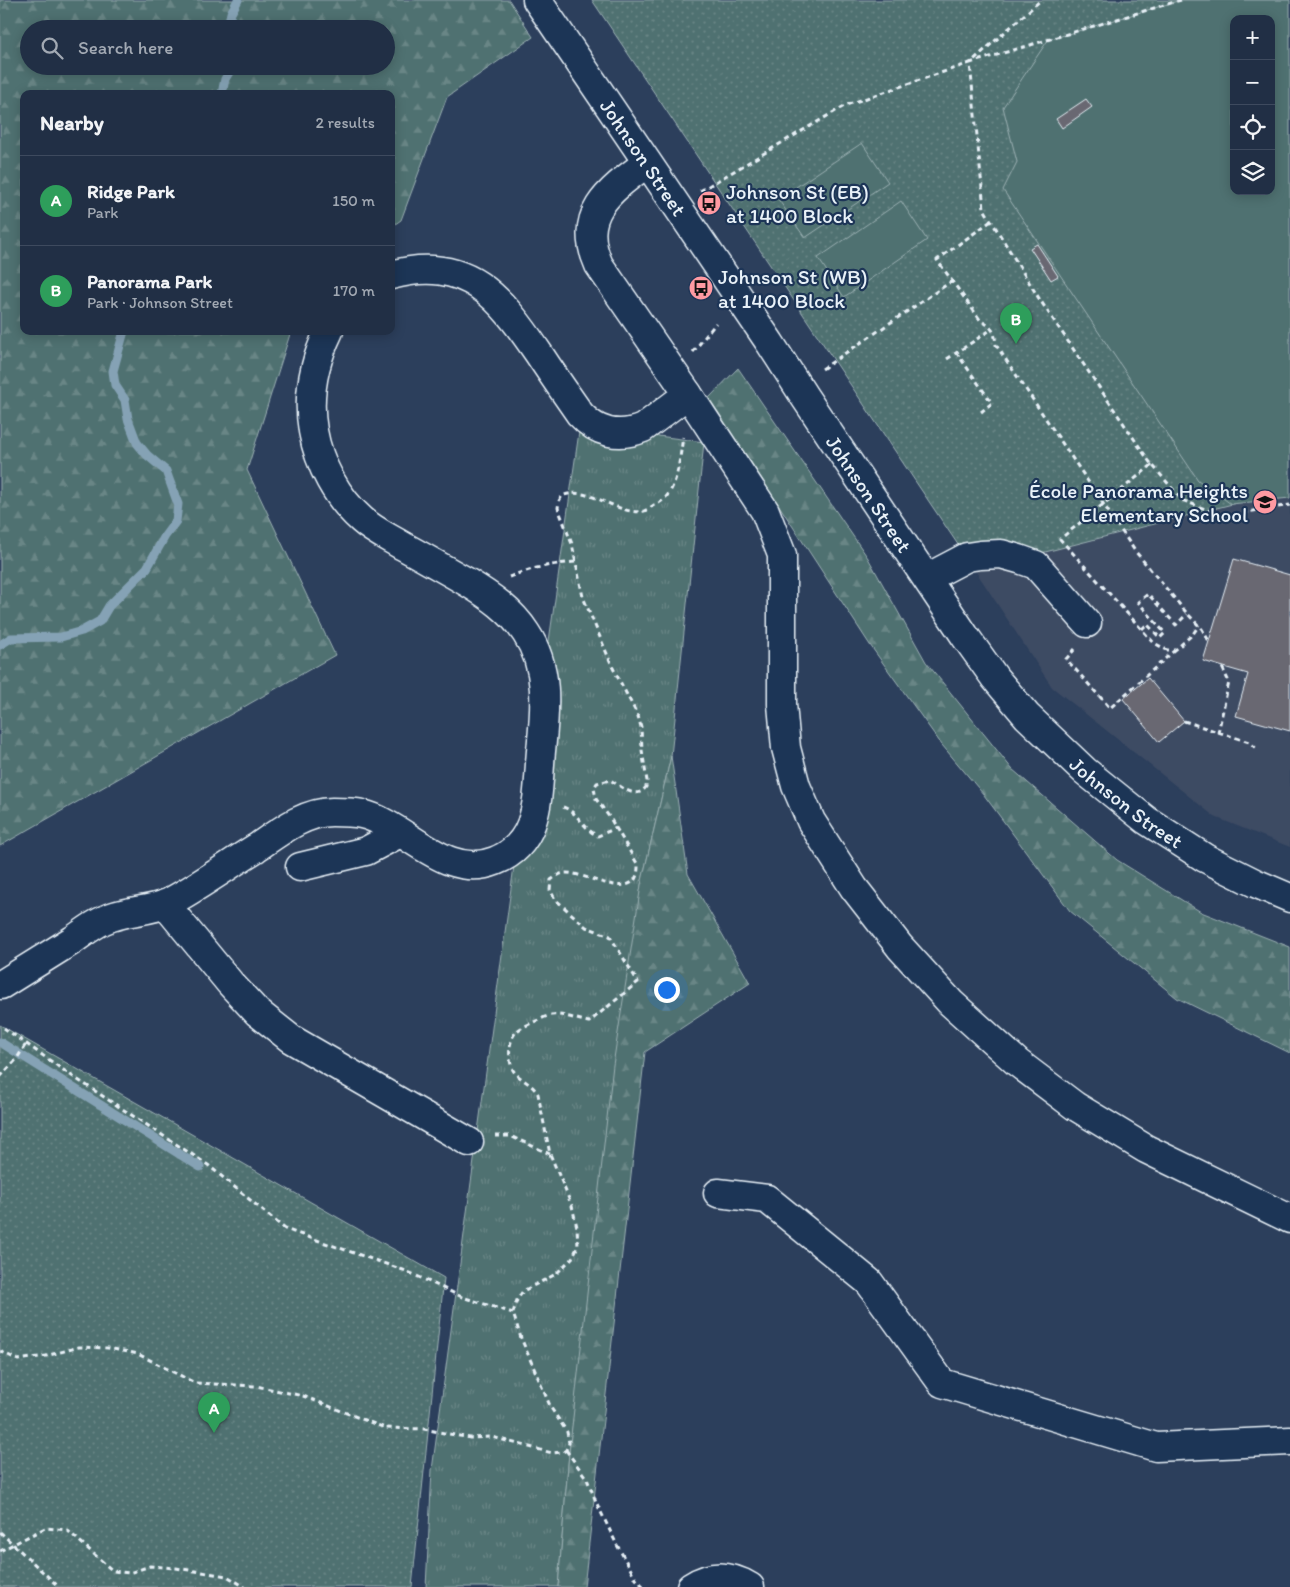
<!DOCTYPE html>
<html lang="en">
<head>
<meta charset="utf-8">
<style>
	:root { --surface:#212f45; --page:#29374c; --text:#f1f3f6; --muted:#a2a9b3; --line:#3e4a5e; --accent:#ff9aa2 }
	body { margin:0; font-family:Itim,sans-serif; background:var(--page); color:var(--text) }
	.controls { position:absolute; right:15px; top:15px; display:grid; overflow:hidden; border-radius:10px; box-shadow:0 2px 12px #0003 }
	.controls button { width:45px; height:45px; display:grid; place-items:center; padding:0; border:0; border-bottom:1px solid var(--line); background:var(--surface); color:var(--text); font:25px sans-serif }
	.you { position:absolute; left:666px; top:989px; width:18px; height:18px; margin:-12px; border:4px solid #fff; border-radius:50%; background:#1a73e8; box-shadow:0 0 0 8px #1a73e833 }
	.badge { display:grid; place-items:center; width:32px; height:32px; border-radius:50%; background:var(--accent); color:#fff; font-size:16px; font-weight:700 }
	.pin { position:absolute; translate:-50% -41px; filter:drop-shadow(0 1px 2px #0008) }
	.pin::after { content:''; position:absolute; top:26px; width:18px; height:15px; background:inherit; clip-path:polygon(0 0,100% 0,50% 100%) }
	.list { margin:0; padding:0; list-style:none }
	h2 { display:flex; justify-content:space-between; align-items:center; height:65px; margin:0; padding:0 20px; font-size:21px }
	h2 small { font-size:16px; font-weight:400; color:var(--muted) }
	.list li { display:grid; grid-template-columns:32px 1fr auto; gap:15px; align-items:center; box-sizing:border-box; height:90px; padding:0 20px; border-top:1px solid var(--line) }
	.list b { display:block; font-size:19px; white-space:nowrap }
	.list p { margin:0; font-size:16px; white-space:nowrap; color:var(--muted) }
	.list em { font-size:16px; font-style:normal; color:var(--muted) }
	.icon { flex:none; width:28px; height:28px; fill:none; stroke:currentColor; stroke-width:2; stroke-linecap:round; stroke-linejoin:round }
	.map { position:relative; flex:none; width:1290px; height:1587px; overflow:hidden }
	.search { position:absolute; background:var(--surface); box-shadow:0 2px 12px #0003; left:20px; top:20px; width:375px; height:55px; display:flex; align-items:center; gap:12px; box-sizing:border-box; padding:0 18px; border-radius:28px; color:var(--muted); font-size:19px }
	.panel { position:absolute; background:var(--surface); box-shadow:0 2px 12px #0003; left:20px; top:90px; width:375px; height:245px; border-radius:10px }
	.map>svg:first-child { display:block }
	.built { fill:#3e4b63 }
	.grass { fill:url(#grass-tufts); stroke:#9cb1b4 }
	.forest { fill:url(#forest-firs); stroke:#9cb1b4; fill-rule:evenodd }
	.park { fill:url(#park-dots); stroke:#9cb1b4 }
	.pitch { fill:#507171; stroke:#9cb1b4; fill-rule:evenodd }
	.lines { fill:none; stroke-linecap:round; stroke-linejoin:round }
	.stream { stroke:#85a2b5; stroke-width:9 }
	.building { fill:#696872; stroke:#e8f1f8 }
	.minor-casing { stroke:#e8f1f8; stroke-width:31 }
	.path { stroke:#e8f1f8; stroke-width:3; stroke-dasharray:5 4; stroke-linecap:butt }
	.minor { stroke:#1d3557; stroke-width:28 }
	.labels { text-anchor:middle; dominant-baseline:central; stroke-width:4.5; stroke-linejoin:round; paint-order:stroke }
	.street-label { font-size:21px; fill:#e8f1f8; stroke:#1d3557 }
	.poi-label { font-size:21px; fill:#e8f1f8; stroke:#1d3557; text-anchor:start }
</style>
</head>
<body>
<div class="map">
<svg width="1290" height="1587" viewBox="0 0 1290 1587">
	<defs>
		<pattern id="grass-tufts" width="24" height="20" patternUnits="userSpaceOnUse" patternTransform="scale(1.25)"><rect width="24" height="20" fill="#507171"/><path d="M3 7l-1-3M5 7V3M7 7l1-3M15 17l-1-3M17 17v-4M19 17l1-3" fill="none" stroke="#698686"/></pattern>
		<pattern id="forest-firs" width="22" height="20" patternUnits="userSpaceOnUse" patternTransform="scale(1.25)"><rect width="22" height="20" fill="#507171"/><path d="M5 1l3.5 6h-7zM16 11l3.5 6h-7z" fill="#698686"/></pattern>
		<pattern id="park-dots" width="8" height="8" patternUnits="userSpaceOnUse" patternTransform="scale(1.25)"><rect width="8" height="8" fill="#507171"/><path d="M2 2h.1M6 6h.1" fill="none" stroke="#698686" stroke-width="1.8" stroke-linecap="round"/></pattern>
	</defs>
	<rect width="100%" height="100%" fill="#2c3f5c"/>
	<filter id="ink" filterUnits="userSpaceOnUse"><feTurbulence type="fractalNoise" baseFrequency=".02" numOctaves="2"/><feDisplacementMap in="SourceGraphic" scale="10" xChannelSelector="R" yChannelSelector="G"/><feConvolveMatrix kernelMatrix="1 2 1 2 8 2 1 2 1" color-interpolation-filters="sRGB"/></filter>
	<g filter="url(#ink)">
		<path class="built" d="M1290,160v687l-75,-30 -163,-130 -77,-117 273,-70 -14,-309h37z"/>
		<path class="grass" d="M579,432l24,14 27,1 28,-11 46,6 -33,314 -30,129 -72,568 -11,134h-132l6,-117 82,-604 9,-7 14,-16 6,-12 6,-23 10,-106 -2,-19 -9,-35z"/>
		<path class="forest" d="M0,0h509l24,37 -86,60 -46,123 -10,7v-133h-367v237h267l-44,139 88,185 -335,191zM29,29h357v37h-357z
			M738,368l130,190 58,104 86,107 105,91 84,52 89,35v106l-113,-55 -107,-87 -86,-116 -42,-50 -72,-100 -161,-247z
			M671,756l17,118 62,109 -105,69 -61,535h-26l11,-134 44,-388 28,-180z"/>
		<path class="park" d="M592,0h698l-19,19h-37l-63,169 77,312 -273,70z
			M0,1025l444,253 -32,309h-412z"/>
		<path class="pitch" d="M1181,0h109v498l-59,6 -33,-24 -195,-290 14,-28 -14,-55 45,-67zM1234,19h37v172h-37z
			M862,143l26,39 -83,56 -27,-39z
			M901,201l26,39 -83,57 -26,-39z"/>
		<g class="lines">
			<path class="stream" d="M227,29l4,-16 7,-13
				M222,94l3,-15 8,-13
				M0,645l11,-7 50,-1 21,-6 18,-10 9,-15 38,-38 18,-32 11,-15 2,-17 -12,-33 -19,-16 -10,-12 -9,-24 -3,-19 -10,-15 -2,-14 11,-40
				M0,1042l200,125"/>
		</g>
		<path class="building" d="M1086,99l6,8 -30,21 -6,-9z
			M1037,244l21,32 -7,4 -21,-32z
			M1234,559l56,16v156l-54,-15 12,-42 -45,-13z
			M1148,678l36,43 -25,21 -36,-43z"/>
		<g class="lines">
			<defs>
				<g id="minor">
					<path id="s1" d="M537,0l233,343 34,53 161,240 30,42 32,38 58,55 61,49 59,38 50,25 35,15"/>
					<path d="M647,163c-38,28 -71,51 -48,102l89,129 77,117 17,44v149l4,44 10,38 15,35 43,67 46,59 51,56 67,60 57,43 71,43 144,70"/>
					<path d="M391,275c76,-21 110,23 148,79 13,20 27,40 41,60 17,19 39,24 63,14l45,-34"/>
					<path d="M927,578l40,-21 13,-2 21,-1 18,5 17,6 51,58"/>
					<path d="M300,867l66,-16 34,-18"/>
					<path d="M165,904l65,79 27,29 34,27 178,103"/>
					<path d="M1,985c24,-15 48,-30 72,-45 10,-7 20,-15 31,-20 19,-10 44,-8 64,-17 30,-16 59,-37 88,-55 22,-15 48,-36 76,-36 9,0 21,0 30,2 45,11 83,67 133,47 47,-18 42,-69 46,-110 4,-41 9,-82 -15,-118 -15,-23 -36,-37 -59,-51 -21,-12 -42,-24 -64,-36 -13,-8 -29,-15 -41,-26 -25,-22 -43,-55 -49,-89 -6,-34 1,-69 16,-100"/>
					<path d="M718,1193l49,6 102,83 73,101 214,64 134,-6"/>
					<path d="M691,1587c20,-13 39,-12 59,0"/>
				</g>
			</defs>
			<use href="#minor" class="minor-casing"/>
			<path class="path" d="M1181,0l-211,63 14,146 56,91 109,161 33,39 41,16 67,-11
				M700,191l146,-86 124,-42 71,-63
				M991,221l-54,39 44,61c12,6 14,12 15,24l139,206 50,60 17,18 7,12
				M693,352l23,-29
				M956,352l36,51 -11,9
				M947,359l45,-30
				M822,369l130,-88
				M1152,465l-92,74 94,104 13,7h8l18,-16 6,-9
				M509,577c22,-9 43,-13 67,-15
				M1142,629l5,-5 13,14 5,-5 -27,-31 10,-8 28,31 11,-11
				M1075,649l-9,10 44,49 65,-58
				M1184,721l65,21 9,8
				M1218,733l11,-51 -7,-15
				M563,807c15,5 20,22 35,29l18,-8
				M4,1028l65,46 139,91 77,64 121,42 56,26 51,16
				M0,1077l16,-17 10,-16
				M495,1136h15l40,18
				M0,1351l18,9 28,-4 33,-9 29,1 30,6 57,29 61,3 47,10 82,32 39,1 46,9 22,-1 60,16 11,-1 3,-2 3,-7 -2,-11 -16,-24 -30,-70 -8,-25 4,-13 6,-9 33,-17 16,-16 6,-12 -1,-19 -5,-21 -22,-52 -12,-60c-7,-12 -20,-15 -25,-24 -5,-10 -5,-29 3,-38 5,-5 14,-8 20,-11 5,-2 10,-5 15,-6 8,-2 28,5 38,7l49,-40 -28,-46 -24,-9 -31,-28 -5,-9 1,-10c4,-3 9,-7 14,-7 19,-2 74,34 73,-8l-28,-47 -14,-19 -2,-11 3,-5 13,-3c11,6 26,21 36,7l1,-6 -5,-31 -1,-23 -3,-11 -25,-48 -30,-71 -11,-53 -14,-36 1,-7 3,-5c27,-12 57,21 82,15 3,-1 7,-4 10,-6 3,-1 7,-3 10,-6 14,-12 16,-44 19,-62
				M566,1450l21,29 10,25 20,41 19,34 8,8
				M0,1532l59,55
				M0,1551l45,-23 22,2 46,41 16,2 21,-7 26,2 51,8 18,11"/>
			<use href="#minor" class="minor"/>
		</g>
	</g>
	<defs>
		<symbol id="bus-disc" viewBox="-11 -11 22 22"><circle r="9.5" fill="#ff9aa2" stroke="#1d3557"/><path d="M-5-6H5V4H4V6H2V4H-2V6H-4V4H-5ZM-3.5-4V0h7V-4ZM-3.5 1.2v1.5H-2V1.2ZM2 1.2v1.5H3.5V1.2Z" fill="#111"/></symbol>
		<symbol id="school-disc" viewBox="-11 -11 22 22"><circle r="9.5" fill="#ff9aa2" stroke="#1d3557"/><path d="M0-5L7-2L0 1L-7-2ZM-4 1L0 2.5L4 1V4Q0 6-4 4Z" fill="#111"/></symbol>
	</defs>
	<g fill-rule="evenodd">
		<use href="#bus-disc" x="695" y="189" width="28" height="28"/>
		<use href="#bus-disc" x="687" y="274" width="28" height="28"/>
		<use href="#school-disc" x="1251" y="488" width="28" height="28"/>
	</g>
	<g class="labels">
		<g class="street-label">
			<text stroke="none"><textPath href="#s1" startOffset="190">Johnson Street</textPath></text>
			<text stroke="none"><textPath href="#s1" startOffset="595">Johnson Street</textPath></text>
			<text stroke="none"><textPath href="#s1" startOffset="1000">Johnson Street</textPath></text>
		</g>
		<g class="poi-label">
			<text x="726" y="191">Johnson St (EB)<tspan x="726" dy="24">at 1400 Block</tspan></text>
			<text x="718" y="276">Johnson St (WB)<tspan x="718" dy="24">at 1400 Block</tspan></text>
			<text x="1248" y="490" text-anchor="end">École Panorama Heights<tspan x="1248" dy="24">Elementary School</tspan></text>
		</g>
	</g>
</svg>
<div class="controls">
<button>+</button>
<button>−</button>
<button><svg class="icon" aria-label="locate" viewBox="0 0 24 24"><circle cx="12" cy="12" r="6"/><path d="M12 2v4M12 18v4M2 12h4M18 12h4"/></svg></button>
<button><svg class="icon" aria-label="layers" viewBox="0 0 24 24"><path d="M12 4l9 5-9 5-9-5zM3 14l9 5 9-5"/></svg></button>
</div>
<div class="you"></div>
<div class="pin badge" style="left:214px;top:1433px;background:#2e9e5b">A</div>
<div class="pin badge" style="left:1016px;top:344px;background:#2e9e5b">B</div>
<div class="search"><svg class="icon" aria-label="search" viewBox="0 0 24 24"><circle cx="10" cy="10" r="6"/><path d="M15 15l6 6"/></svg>Search here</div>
<section class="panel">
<h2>Nearby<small>2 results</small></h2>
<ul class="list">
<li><span class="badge" style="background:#2e9e5b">A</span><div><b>Ridge Park</b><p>Park</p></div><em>150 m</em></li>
<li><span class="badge" style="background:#2e9e5b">B</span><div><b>Panorama Park</b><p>Park · Johnson Street</p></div><em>170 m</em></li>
</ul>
</section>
</div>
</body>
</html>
